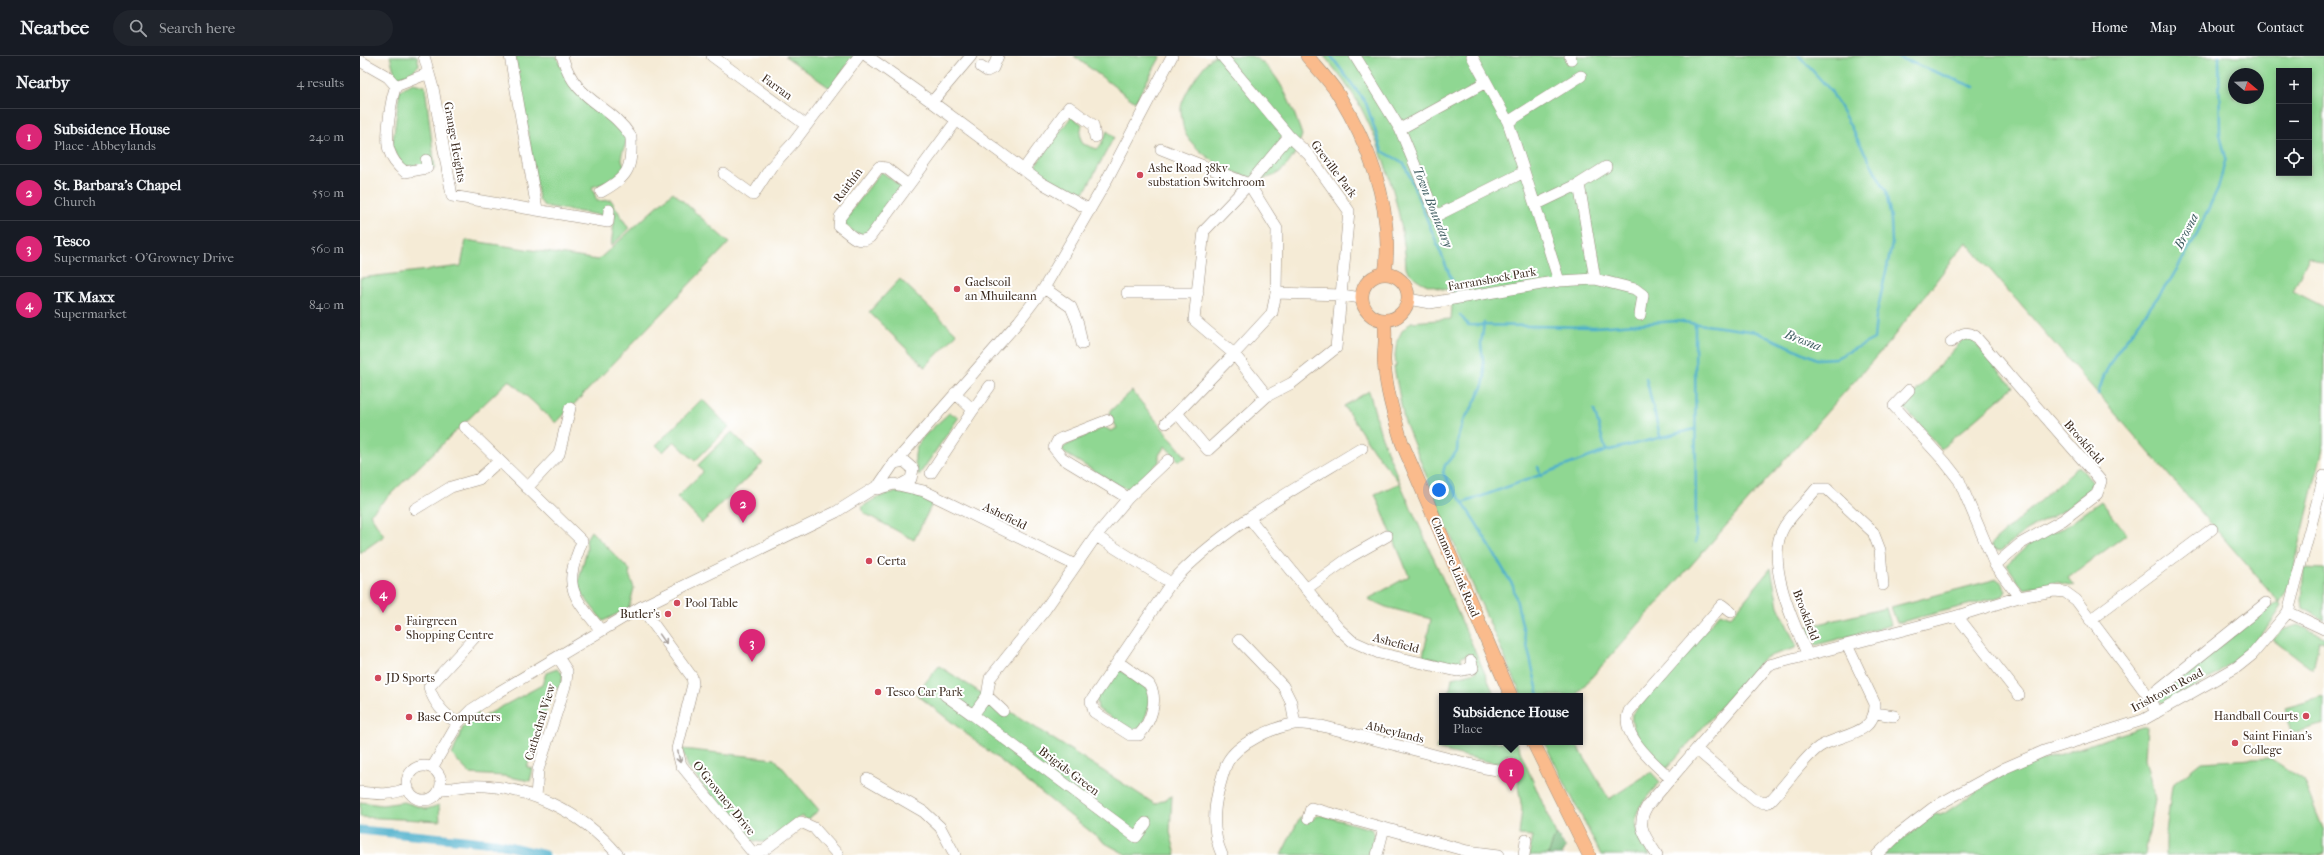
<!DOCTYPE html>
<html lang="en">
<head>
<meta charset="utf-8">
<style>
	:root { --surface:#171b24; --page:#20242c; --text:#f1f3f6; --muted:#9ea1a6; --line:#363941; --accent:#db2777 }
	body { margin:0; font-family:"IM FELL French Canon",serif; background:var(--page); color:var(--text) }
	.controls { position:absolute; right:12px; top:12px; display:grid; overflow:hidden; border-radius:0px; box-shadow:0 2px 6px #0003 }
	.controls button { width:36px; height:36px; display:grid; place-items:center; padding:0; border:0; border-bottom:1px solid var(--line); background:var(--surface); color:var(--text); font:20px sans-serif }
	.compass { position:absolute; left:1868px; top:12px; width:36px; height:36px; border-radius:50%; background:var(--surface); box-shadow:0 2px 6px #0003; rotate:109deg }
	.you { position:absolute; left:1079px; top:434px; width:14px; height:14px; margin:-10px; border:3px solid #fff; border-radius:50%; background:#1a73e8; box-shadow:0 0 0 6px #1a73e833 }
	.badge { display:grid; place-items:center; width:26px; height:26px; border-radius:50%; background:var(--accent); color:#fff; font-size:13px; font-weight:700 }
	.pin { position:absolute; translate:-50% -33px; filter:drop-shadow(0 1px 2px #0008) }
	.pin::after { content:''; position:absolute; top:21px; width:14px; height:12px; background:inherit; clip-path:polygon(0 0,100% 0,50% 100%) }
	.popup { position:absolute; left:1079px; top:637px; width:144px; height:52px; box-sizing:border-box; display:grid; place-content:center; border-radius:0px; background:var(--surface); filter:drop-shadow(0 1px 3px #0005); font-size:13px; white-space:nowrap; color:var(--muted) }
	.popup b { font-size:15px; color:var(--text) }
	.popup::after { content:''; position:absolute; left:50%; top:100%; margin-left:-8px; border:8px solid transparent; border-top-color:var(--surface) }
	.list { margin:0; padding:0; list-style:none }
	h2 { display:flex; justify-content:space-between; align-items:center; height:52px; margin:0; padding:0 16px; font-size:17px }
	h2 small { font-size:13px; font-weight:400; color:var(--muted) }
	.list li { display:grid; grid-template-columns:26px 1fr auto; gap:12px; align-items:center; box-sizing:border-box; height:56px; padding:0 16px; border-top:1px solid var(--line) }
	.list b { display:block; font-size:15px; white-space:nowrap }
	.list p { margin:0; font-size:13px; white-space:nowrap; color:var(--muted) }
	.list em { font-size:13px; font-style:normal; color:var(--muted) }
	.icon { flex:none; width:22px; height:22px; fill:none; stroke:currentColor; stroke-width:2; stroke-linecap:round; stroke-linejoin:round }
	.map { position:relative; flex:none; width:1964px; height:799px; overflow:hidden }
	header { display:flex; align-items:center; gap:24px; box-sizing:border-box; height:56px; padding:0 20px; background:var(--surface); border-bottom:1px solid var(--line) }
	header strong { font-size:19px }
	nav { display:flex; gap:22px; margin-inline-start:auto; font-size:14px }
	.search { width:280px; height:36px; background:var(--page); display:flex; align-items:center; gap:10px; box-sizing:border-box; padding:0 14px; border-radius:22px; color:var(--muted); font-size:15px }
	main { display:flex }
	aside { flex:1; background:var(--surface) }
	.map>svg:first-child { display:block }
	.green { fill:#8fd792; stroke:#658058; fill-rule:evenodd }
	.forest { fill:#73b87c; stroke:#57714d }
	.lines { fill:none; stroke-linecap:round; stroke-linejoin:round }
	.stream { stroke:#4cafcb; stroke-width:2.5 }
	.canal { stroke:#4cafcb; stroke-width:9 }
	.minor-casing { stroke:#988a7a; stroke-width:12 }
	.major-casing { stroke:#988a7a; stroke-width:14 }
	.minor { stroke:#fff; stroke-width:11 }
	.major { stroke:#fabb8c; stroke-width:13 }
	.oneway { stroke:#a79f9a }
	.poi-dot { fill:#d1495b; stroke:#fff; stroke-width:1.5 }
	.labels { text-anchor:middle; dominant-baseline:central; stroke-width:4; stroke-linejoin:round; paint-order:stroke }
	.street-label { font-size:12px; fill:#3b2a1e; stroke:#fff }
	.poi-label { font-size:12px; fill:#3b2a1e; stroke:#fff; text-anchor:start }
	.water-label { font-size:13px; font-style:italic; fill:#425f63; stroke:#fff }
</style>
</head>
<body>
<header>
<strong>Nearbee</strong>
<div class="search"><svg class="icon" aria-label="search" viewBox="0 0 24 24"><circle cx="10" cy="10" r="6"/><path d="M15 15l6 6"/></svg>Search here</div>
<nav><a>Home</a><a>Map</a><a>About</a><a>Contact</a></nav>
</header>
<main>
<aside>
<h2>Nearby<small>4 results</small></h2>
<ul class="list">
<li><span class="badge">1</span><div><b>Subsidence House</b><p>Place · Abbeylands</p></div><em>240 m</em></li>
<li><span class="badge">2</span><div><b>St. Barbara's Chapel</b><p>Church</p></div><em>550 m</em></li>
<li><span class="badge">3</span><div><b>Tesco</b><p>Supermarket · O'Growney Drive</p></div><em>560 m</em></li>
<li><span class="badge">4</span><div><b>TK Maxx</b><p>Supermarket</p></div><em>840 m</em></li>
</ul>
</aside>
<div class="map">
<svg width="1964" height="799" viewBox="0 0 1964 799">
	<rect width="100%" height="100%" fill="#fff"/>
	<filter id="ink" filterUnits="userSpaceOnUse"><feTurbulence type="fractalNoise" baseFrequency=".025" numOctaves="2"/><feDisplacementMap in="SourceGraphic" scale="8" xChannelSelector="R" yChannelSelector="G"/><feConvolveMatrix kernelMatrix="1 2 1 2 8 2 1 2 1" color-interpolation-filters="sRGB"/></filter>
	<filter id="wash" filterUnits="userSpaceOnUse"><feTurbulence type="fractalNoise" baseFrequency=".012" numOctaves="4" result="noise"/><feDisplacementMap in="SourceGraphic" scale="16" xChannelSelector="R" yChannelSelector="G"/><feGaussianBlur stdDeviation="0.9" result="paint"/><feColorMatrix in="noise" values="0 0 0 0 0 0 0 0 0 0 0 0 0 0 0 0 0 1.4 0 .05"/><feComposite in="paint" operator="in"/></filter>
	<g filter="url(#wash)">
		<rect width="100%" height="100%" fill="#f5ebd6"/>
		<path class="green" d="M30,0h27l2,9 -9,9 -14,4z
			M155,0h42c14,45 44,49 70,81 -1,15 -11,15 -1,31l-12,12 -22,7 5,14 14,-1 18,29 -18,17 4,-32 -8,-7 -2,9 -61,-10 -5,-7z
			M425,0h69l-24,32z
			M714,0h87l-26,46z
			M854,0c10,0 28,0 37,0 28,11 42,53 51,79 -5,15 -12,33 -29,41 -24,11 -77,-20 -88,-43 -2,-5 -4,-18 -4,-24 0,-12 23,-46 33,-53z
			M964,0h1000v208l-15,-7 -16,34 31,16v137l-34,140 -10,19 2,3c-30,50 -69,71 -118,98l-8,-6 112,-90 12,-5 -314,-361 -76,99 -315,355h-53l-76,-171 -42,-105 -10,-53 2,-1 -1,-11 2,-14 5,-10 9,-9 40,-3 2,-28c-20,-4 -35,-6 -47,-23 -2,-53 -22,-116 -46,-162 -10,-18 -23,-34 -36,-50zM1919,15h30v102h-30zM1874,18h24v24h-24z
			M53,27l12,3 10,82 -32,-2 -11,-18 8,-58z
			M711,61l11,7 -2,13 3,7 14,5 3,-2 7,-16 7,6 -29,54 -7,3 -46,-24z
			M522,116l19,15 -35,49 -6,1 -16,-13v-3l35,-47z
			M313,136l56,51 -173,180 -47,-43 -139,134 14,22 -24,17v-275l101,-12 5,-26 132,20z
			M540,223l57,55 -32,33 -56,-55z
			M1605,281l6,1 42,49 -72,62 -38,-43z
			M772,335l54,66 -7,4 -14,-15 -6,9v7l-29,27 -11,-3 -58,-35 4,-5 39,-19 7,4 6,-3 -8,-16z
			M1009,335l12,44 19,48 95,213h-46l3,-18 24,-6 -6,-18 -9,3 1,6 -8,1 -31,-8 8,-37 -45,-12 -18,-8 41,-23 -34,-82 25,-11 -26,-32 -30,-45z
			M342,343l27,28 -34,34 -21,-20 -11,11 -7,-7z
			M589,357l10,4 -40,58c-14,-31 10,-42 30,-62z
			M372,376l31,31 -61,60 -25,-26 26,-25 -5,-7z
			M1719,410l14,17 -1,4 -24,21 -41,22 -27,21 -7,-2 -2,-5z
			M534,436l23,4 15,8 -18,36 -50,-27 -2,-6 14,-9z
			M1741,445l26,33 -59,44 6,8 -18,-4 -33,7 -16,-24 20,-19 19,-12 18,-6z
			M231,475l39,39 -1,4 5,14 -5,20 -26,13 -19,-24 -6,-14 9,-34 -1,-10z
			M1411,512l7,38 18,39 -1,3 -31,10 -98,111c-14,-15 -37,-33 -34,-55l88,-101 11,4z
			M1945,512l19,1v51l-21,-12 -1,-8z
			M1637,523l6,5 3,7 -3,5 -106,27 -6,-16z
			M1526,552l5,17 -75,20 -10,-18z
			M1938,569l26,12v5l-5,-1 -6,29 -40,-30 9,-10z
			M579,610l216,138 17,-8 -2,36 6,23h-49l-22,-12 -189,-149z
			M757,612l30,19 5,12 -10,27 -8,6 -36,-23 -2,-12z
			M197,613l6,5 -3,15 -6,-2 -27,80 6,2 -3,12 -26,-5 -34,-2 -18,-19 11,-28 14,-15 4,6 61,-33 4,-12z
			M1964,641v27l-32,9 -7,-25z
			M1782,671h5l-2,32 10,40 -10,56h-262l51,-41 8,1 50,-34 19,-10z
			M1082,679v7h74l40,92 -8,21h-19l4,-19 -14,-1 3,-26 -4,-23 1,-9 -3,-2 1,-19 -12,-1 -4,7 -7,1 -58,-14z
			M1184,686h31l34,57 42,-27 9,10c-27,31 -33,36 -10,73h-49z
			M322,693l93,10 44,51 -12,10 -5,-4c-24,14 -31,38 -59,19l-55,-68z
			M1910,702l33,22 21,51v21l-7,3h-151v-23l6,-47 29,-23z
			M0,746l22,3 22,-3 23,7 12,-4 1,16 -80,-4z
			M961,759l50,14 4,6 -6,20h-88l19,-38 12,3 4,-4z"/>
		<path class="forest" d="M1196,778l10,14 -4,7h-14z"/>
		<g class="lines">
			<path class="stream" d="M971,0l35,47 16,48 22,12 54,132
				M1535,0l79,31
				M1100,259l8,10 127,2 81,-6 81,11 60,27 19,-1 38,-19 2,-22 16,-73 -1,-25 -5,-28 -55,-100 -32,-35
				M1124,267l-3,21 4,33 -2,8 -10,21 -10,15 -5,16 -1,14 -12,14 -2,8 33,50 37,63 26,110
				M1335,269l1,217
				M1286,322l14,58
				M1738,338l6,-19 11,-20 56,-76 22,-37 25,-54 8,-30 -6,-23 -1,-79
				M1234,354l12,41
				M1178,411l3,9
				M1103,447l143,-52 89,-22"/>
			<path class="canal" d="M0,774l135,13 50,12"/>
		</g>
	</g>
	<g filter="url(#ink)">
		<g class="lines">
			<defs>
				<path id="minor" d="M64,0l9,32 19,108 156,26 1,-12
					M150,0l27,153
					M202,0c14,48 47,46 69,81 1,32 -2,39 -30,55
					M352,0l94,69
					M507,0l65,46 108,80 50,28
					M862,0l67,80
					M995,0l45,73 86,-47
					M1112,0l36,66
					M1210,0l1,3
					M0,5l28,16 8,9
					M621,11l6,4 6,-3 5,-12
					M572,46l39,-46
					M1040,73l36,87 88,-44
					M929,80l20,19 40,56 -13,137 -44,35 -25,13 -33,-42 38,-41 4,-20 1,-64 -28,-45z
					M801,93l88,35 -45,47 -10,89 40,34 -57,59 31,37 59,-54
					M66,104l1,8 -22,4c-8,-6 -13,-12 -16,-22 -4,-11 2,-53 7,-64l33,-13
					M663,114l46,-63 24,18 2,12
					M364,118l29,21 18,-28 23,-25 65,-86
					M548,129l-22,-17 -7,-1 -39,50 -1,9c10,7 19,20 31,11l87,-117
					M1175,149l-27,-83 73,-46
					M1235,223l-16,-95 27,-17
					M1199,225l-24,-76 44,-21
					M684,232l27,19 7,17 4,20
					M767,237h71
					M916,237l66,2 19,3
					M1048,243l22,4 129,-22 36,-2 40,10 8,6 -3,20
					M1591,286c9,-7 13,-12 24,-6l126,145 -4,13 -34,26 -43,24 -25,21
					M1549,334l-15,16 51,56 14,18 36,85 24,32
					M613,354l17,-24
					M748,364l-46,18 -4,2 -4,8 8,10 66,40
					M806,367l11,-10
					M105,371l117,114c-4,13 -12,28 -10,42 1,17 20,35 29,48
					M534,407l10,-2 9,8 -2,10 -9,5
					M571,417l42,-63 -18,-17
					M167,432l32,-34 11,-46
					M517,433l17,-5 30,7 151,74
					M55,453l36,-22 28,-8 20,-18
					M889,462l90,111 13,12 27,12 78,18 16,-3 -2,-7
					M736,480l75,47c49,-54 129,-97 191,-135
					M946,533l44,-32 37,-21
					M281,551l51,70 1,7 -16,65 4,16 72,88
					M1928,556l36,17
					M1597,560l62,79
					M1730,564l122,-91
					M879,584l44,46 8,16 4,22
					M1447,597c-14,-31 -43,-93 -23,-126 8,-13 22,-25 32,-38h11l46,43 7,18 3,35
					M758,606l31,22c10,15 2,38 -10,51h-9l-36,-23 -3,-11 80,-118
					M585,639l28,20 14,-19
					M1789,641l117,-94
					M643,655l-16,-15 3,-18 54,-67 52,-75 32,-38 40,-38
					M1516,657l18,3
					M613,659l163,122 10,-14
					M98,667c-14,-8 -24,-20 -29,-36l45,-49
					M1337,694l59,50 8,3 5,-1c15,-14 35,-45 50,-55 20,-13 57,-11 56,-43l-28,-59
					M47 727a17 17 0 1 1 34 0a17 17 0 1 1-34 0Z
					M72,712l26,-45 13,-13 28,-18 142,-85 195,-95 43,-27 13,-19 127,-145 25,-33 60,-103 68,-129
					M507,723l57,33 16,15 15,28
					M1311,723c-15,-14 -53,-45 -42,-68l93,-106 9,7
					M80,733c9,0 18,-2 27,-3 57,-3 116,26 151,69
					M0,736c16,2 34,4 48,-5
					M176,741l2,-27 28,-87 1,-12 -9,-14
					M948,762l3,-10 73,20
					M393,797l11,-3 37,-28 13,6 24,27
					M862,799c-9,-20 -9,-42 -4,-63 3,-10 5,-20 9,-29 10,-20 47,-36 67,-39 9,-1 19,2 28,2l163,42 19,3 6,-8
					M1017,799l7,-27 83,23 32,4
					M1164,799l2,-15
					M1297,799c-11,-18 -23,-29 -9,-50l121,-140 188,-49 62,-19 35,-6 11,1 11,8 73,97 7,16
					M1517,799l22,-21 35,-27 71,-39 39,-17 99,-31 94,-53 15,-12 36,-43 36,-136"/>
				<path id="major" d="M947,0c10,12 22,24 31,38 33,54 56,116 47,180
					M1002 241a23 23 0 1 1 46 0a23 23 0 1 1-46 0Z
					M1024,265c3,13 0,26 0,40 2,29 10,55 18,82l109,253
					M1173,686l56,113"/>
			</defs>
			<use href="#minor" class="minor-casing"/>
			<use href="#major" class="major-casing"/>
			<use href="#minor" class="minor"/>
			<use href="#major" class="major"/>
		</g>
		<defs><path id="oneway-shaft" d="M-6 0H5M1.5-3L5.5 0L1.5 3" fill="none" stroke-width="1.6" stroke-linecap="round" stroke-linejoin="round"/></defs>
		<g class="oneway">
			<use href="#oneway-shaft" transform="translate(303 583) rotate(55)"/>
			<use href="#oneway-shaft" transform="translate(319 701) rotate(79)"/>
		</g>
	</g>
	<g class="poi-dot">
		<circle cx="780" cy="119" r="4"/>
		<circle cx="597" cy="233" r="4"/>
		<circle cx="509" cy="505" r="4"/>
		<circle cx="317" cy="547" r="4"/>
		<circle cx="308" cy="558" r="4"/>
		<circle cx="38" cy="572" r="4"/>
		<circle cx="18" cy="622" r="4"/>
		<circle cx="518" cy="636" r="4"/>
		<circle cx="1946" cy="660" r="4"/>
		<circle cx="49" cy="661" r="4"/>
		<circle cx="1875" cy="687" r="4"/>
	</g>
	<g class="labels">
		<g class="street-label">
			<text transform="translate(417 31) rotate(36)">Farran</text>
			<text transform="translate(95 86) rotate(80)">Grange Heights</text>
			<text transform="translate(974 113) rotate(53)">Greville Park</text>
			<text transform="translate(488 129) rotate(-53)">Raithín</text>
			<text transform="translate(1132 223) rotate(-10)">Farranshock Park</text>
			<text transform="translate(1724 386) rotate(49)">Brookfield</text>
			<text transform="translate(645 460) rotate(26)">Ashefield</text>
			<text transform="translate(1095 511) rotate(67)">Clonmore Link Road</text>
			<text transform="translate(1446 559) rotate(69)">Brookfield</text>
			<text transform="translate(1036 587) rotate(15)">Ashefield</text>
			<text transform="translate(1807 634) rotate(-28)">Irishtown Road</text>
			<text transform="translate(180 666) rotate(-73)">Cathedral View</text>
			<text transform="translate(1035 676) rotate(14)">Abbeylands</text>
			<text transform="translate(709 715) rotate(37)">Brigids Green</text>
			<text transform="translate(364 742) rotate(51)">O'Growney Drive</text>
		</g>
		<g class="poi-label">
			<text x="788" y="112">Ashe Road 38kv<tspan x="788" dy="14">substation Switchroom</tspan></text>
			<text x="605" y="226">Gaelscoil<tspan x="605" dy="14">an Mhuileann</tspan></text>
			<text x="517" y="505">Certa</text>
			<text x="325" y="547">Pool Table</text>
			<text x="300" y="558" text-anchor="end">Butler’s</text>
			<text x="46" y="565">Fairgreen<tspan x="46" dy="14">Shopping Centre</tspan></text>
			<text x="26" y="622">JD Sports</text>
			<text x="526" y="636">Tesco Car Park</text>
			<text x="1938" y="660" text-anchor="end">Handball Courts</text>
			<text x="57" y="661">Base Computers</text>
			<text x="1883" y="680">Saint Finian's<tspan x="1883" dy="14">College</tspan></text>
		</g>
		<g class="water-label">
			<text transform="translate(1073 151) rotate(68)">Town Boundary</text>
			<text transform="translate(1826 175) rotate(-63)">Brosna</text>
			<text transform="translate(1443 284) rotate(21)">Brosna</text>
		</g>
	</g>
</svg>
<div class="controls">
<button>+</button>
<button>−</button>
<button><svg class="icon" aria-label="locate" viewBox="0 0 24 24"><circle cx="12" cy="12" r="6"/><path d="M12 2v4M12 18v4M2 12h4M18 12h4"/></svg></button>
</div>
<svg class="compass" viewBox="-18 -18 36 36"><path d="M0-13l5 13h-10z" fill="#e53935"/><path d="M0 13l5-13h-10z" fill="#9ea1a6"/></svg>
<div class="you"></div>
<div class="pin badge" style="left:1151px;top:735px">1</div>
<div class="popup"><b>Subsidence House</b>Place</div>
<div class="pin badge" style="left:383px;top:467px">2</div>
<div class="pin badge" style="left:392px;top:606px">3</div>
<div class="pin badge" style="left:23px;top:557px">4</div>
</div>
</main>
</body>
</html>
